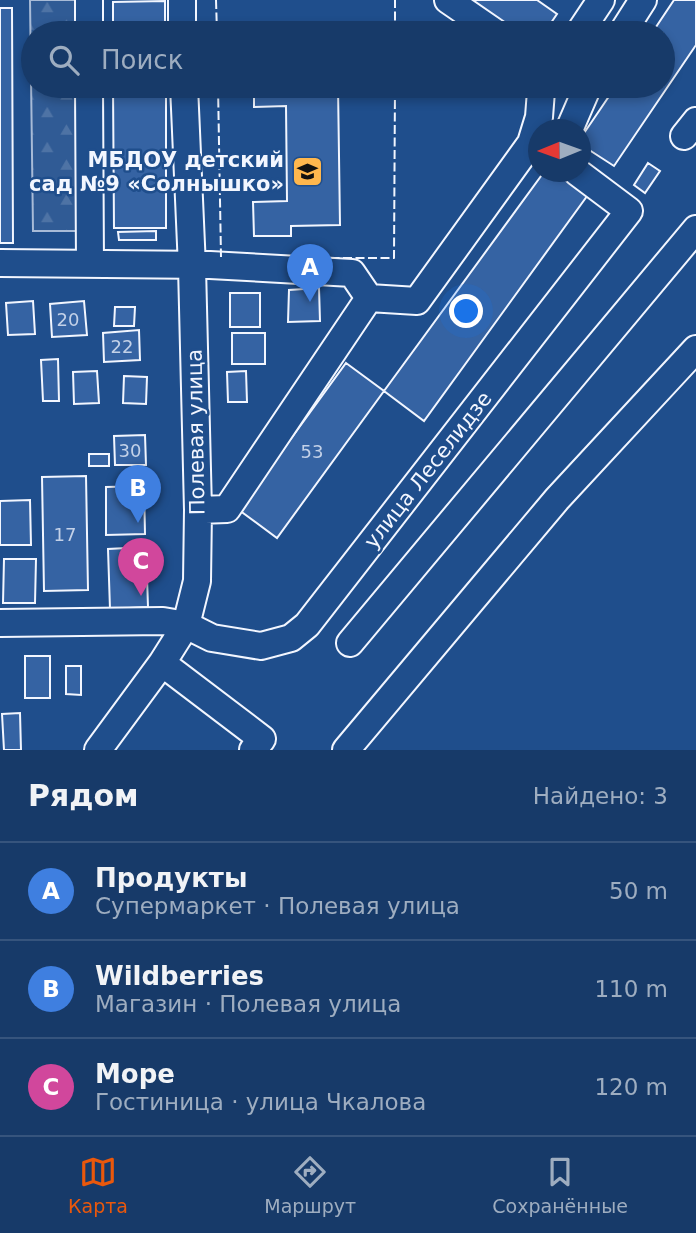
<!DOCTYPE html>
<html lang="ru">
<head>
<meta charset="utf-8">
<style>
	:root { --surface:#173a69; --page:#20416f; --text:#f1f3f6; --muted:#9eadc0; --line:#36547d; --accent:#ea580c }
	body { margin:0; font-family:"DejaVu Sans",sans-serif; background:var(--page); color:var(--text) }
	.compass { position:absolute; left:528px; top:119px; width:63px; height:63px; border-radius:50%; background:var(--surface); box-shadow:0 4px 10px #0003; rotate:269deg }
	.you { position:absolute; left:467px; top:312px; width:24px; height:24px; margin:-18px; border:5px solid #fff; border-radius:50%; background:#1a73e8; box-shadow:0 0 0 10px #1a73e833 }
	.badge { display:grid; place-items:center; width:46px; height:46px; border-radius:50%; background:var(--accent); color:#fff; font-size:23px; font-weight:700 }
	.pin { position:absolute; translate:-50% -58px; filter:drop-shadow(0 2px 4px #0008) }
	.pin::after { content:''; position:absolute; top:37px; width:24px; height:21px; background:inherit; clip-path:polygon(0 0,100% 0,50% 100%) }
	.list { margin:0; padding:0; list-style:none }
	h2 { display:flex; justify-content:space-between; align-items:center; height:91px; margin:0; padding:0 28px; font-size:30px }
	h2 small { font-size:23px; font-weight:400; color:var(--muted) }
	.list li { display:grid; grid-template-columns:46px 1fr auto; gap:21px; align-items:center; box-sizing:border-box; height:98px; padding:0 28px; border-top:2px solid var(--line) }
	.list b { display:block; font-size:26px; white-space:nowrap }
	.list p { margin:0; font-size:23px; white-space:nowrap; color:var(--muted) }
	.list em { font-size:23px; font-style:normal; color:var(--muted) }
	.icon { flex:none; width:38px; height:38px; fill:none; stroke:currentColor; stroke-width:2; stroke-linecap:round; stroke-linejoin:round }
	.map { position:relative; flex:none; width:696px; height:750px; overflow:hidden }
	.search { position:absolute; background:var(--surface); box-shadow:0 4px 10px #0003; left:21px; right:21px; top:21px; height:77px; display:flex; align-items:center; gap:18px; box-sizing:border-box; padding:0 24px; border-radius:38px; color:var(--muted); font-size:26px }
	.sheet { height:385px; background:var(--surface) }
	nav { display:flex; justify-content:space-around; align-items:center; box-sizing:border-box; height:98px; border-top:2px solid var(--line); background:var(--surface); font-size:19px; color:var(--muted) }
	nav a { display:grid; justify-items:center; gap:4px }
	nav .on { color:var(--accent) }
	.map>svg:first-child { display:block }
	.forest { fill:url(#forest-firs); stroke:#a8bbd7; stroke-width:2 }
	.building { fill:#3563a3; stroke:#f2f6ff; stroke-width:2 }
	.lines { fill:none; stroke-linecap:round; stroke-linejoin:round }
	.minor-casing { stroke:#f2f6ff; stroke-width:30 }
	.minor { stroke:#1f4e8c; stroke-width:26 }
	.fence { stroke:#f2f6ff; stroke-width:2; stroke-dasharray:9 3.5; stroke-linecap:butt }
	.labels { text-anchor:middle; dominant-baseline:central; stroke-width:5; stroke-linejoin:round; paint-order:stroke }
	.number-label { font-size:18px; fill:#c3d1e8 }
	.poi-label { font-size:21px; font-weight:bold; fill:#f2f6ff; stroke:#1f4e8c; text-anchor:end }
	.street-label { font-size:21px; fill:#f2f6ff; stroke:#1f4e8c }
</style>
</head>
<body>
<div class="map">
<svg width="696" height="750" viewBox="0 0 696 750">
	<defs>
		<pattern id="forest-firs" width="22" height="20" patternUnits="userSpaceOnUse" patternTransform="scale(1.75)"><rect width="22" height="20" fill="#305b95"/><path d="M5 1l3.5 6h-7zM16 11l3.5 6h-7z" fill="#4e73a5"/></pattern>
	</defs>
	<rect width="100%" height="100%" fill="#1f4e8c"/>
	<path class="forest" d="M30,0h52v33h-49v53h49l2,145h-51z"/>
	<path class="building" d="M465,0h72l20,14 -13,19h-32z
		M674,0h22v45l-82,121 -34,-22v-5l36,-53h47v-53h-11z
		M165,1v32h-52v-31z
		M0,8h12l1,235h-13z
		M113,86h53v142h-52z
		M254,86h84l2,139 -49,1v10h-37l-1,-34 34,-1 -1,-95 -32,1z
		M648,163l12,8 -15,22 -11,-8z
		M544,172h18l28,20 -166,229 -40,-30z
		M156,231v9h-37l-1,-8z
		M319,288l1,33 -32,1 1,-32z
		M230,293h30v34h-30z
		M33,301l2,33 -27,1 -2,-32z
		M84,301l3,34 -35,2 -2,-33z
		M115,307h20l-1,19h-20z
		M139,330l1,30 -36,2 -1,-29z
		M232,333h33v31h-33z
		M58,359l1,42h-16l-2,-41z
		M346,363l38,28 -107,147 -38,-28z
		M97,371l2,32 -25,1 -1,-32z
		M246,371l1,31h-19l-1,-30z
		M124,376l23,1 -1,27 -23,-1z
		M145,435l1,30h-31l-1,-29z
		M89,454h20v12h-20z
		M86,476l2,114 -44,1 -2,-114z
		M144,486l1,48 -39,1v-48z
		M30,500l1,45h-31v-44z
		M146,547l2,60 -38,2 -2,-60z
		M4,559h32l-1,44h-32z
		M25,656h25v42h-25z
		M66,666h15v29l-15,-1z
		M20,713l1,37h-17l-2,-36z"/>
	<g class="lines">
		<defs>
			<path id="minor" d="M89,0v33
				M182,0v33
				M448,0l48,33
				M579,33l22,-33
				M622,33l21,-33
				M89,86l1,178
				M569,130l19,-44
				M684,136l12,-15
				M0,263l210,2 142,8 17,25 48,3 114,-158 8,-26 2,-26 3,-5
				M198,510l29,-1 142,-211
				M0,623l163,-2 23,4 26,13 49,8 30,-8 16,-13 322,-414 -52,-39
				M350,643l346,-414
				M162,663l100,76 -9,11
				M98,750l64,-87 24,-38 11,-44 1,-71 -6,-243 -8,-181
				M346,750l211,-251 139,-150"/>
		</defs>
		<use href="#minor" class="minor-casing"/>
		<use href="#minor" class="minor"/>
		<path class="fence" d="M216,0l1,33
			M395,33v-33
			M218,86l3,171
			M318,258h76l1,-172"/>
	</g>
	<defs>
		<symbol id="school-square" viewBox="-11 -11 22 22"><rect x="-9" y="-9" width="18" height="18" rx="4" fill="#ffb74d" stroke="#1f4e8c"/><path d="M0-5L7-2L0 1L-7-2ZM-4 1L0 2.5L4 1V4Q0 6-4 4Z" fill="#111"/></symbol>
	</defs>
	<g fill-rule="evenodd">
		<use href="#school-square" x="290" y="154" width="35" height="35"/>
	</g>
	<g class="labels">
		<g class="number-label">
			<text x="68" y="319">20</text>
			<text x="122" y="346">22</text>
			<text x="130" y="450">30</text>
			<text x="312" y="451">53</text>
			<text x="65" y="534">17</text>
		</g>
		<g class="poi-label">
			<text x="284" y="160">МБДОУ детский<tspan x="284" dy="24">сад №9 «Солнышко»</tspan></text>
		</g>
		<g class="street-label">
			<text transform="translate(196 432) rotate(-91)">Полевая улица</text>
			<text transform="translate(428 470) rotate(-52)">улица Леселидзе</text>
		</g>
	</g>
</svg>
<svg class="compass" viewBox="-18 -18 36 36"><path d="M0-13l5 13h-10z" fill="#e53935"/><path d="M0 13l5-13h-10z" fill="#9eadc0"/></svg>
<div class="you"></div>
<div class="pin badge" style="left:310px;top:302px;background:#3f7fe0">A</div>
<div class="pin badge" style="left:138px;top:523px;background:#3f7fe0">B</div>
<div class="pin badge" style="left:141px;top:596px;background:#d1479c">C</div>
<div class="search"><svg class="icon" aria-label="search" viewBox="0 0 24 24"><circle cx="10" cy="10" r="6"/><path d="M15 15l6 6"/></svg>Поиск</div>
</div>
<section class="sheet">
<h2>Рядом<small>Найдено: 3</small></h2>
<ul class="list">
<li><span class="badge" style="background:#3f7fe0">A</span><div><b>Продукты</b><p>Супермаркет · Полевая улица</p></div><em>50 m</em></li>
<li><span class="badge" style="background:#3f7fe0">B</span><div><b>Wildberries</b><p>Магазин · Полевая улица</p></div><em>110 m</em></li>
<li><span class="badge" style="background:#d1479c">C</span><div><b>Море</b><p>Гостиница · улица Чкалова</p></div><em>120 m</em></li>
</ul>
</section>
<nav>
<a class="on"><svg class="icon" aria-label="map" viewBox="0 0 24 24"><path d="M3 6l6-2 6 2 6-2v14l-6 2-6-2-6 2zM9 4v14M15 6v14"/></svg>Карта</a>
<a><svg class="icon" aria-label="directions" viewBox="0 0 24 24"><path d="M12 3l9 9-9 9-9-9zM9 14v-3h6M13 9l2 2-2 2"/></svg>Маршрут</a>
<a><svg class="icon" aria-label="saved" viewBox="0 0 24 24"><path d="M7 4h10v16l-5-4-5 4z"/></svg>Сохранённые</a>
</nav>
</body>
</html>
